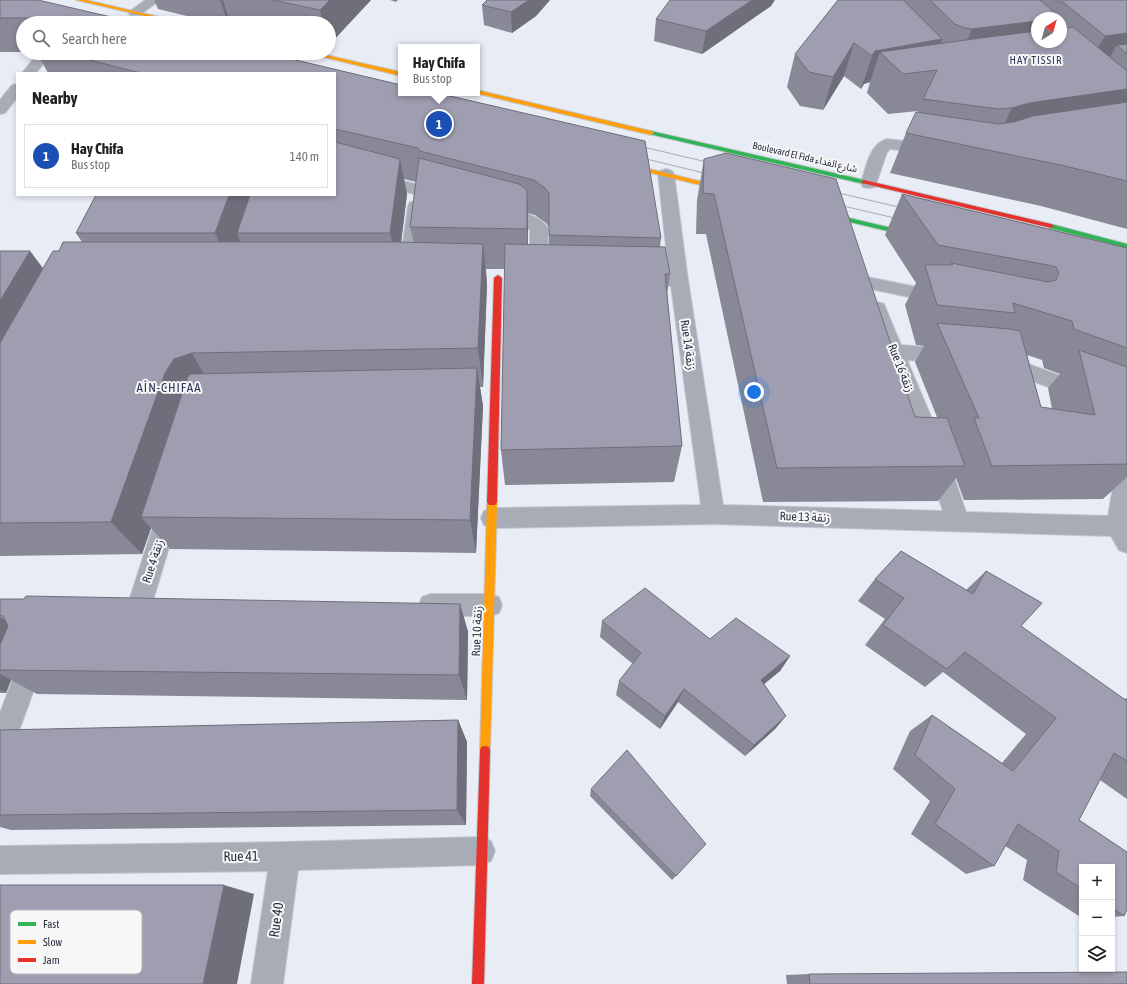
<!DOCTYPE html>
<html lang="en">
<head>
<meta charset="utf-8">
<style>
	:root { --surface:#fff; --page:#f6f6f6; --text:#202124; --muted:#757577; --line:#e0e0e0; --accent:#6c727f }
	body { margin:0; font-family:"Asap Condensed","Noto Sans Arabic",sans-serif; background:var(--page); color:var(--text) }
	.controls { position:absolute; right:12px; bottom:12px; display:grid; overflow:hidden; border-radius:0px; box-shadow:0 2px 6px #0003 }
	.controls button { width:36px; height:36px; display:grid; place-items:center; padding:0; border:0; border-bottom:1px solid var(--line); background:var(--surface); color:var(--text); font:20px sans-serif }
	.compass { position:absolute; left:1031px; top:12px; width:36px; height:36px; border-radius:50%; background:var(--surface); box-shadow:0 2px 6px #0003; rotate:37deg }
	.you { position:absolute; left:754px; top:392px; width:14px; height:14px; margin:-10px; border:3px solid #fff; border-radius:50%; background:#1a73e8; box-shadow:0 0 0 6px #1a73e833 }
	.badge { display:grid; place-items:center; width:26px; height:26px; border-radius:50%; background:var(--accent); color:#fff; font-size:13px; font-weight:700 }
	.pin { position:absolute; translate:-50% -50%; border:2px solid #fff; box-shadow:0 1px 4px #0006 }
	.popup { position:absolute; left:398px; top:44px; width:82px; height:52px; box-sizing:border-box; display:grid; place-content:center; border-radius:0px; background:var(--surface); filter:drop-shadow(0 1px 3px #0005); font-size:13px; white-space:nowrap; color:var(--muted) }
	.popup b { font-size:15px; color:var(--text) }
	.popup::after { content:''; position:absolute; left:50%; top:100%; margin-left:-8px; border:8px solid transparent; border-top-color:var(--surface) }
	.list { margin:0; padding:0; list-style:none }
	h2 { display:flex; justify-content:space-between; align-items:center; height:52px; margin:0; padding:0 16px; font-size:17px }
	h2 small { font-size:13px; font-weight:400; color:var(--muted) }
	.list li { display:grid; grid-template-columns:26px 1fr auto; gap:12px; align-items:center; box-sizing:border-box; height:64px; margin:0 8px 8px; padding:0 8px; border:1px solid var(--line); border-radius:0px }
	.list b { display:block; font-size:15px; white-space:nowrap }
	.list p { margin:0; font-size:13px; white-space:nowrap; color:var(--muted) }
	.list em { font-size:13px; font-style:normal; color:var(--muted) }
	.icon { flex:none; width:22px; height:22px; fill:none; stroke:currentColor; stroke-width:2; stroke-linecap:round; stroke-linejoin:round }
	.map { position:relative; flex:none; width:1127px; height:984px; overflow:hidden }
	.search { position:absolute; background:var(--surface); box-shadow:0 2px 6px #0003; left:16px; top:16px; width:320px; height:44px; display:flex; align-items:center; gap:10px; box-sizing:border-box; padding:0 14px; border-radius:22px; color:var(--muted); font-size:15px }
	.panel { position:absolute; background:var(--surface); box-shadow:0 2px 6px #0003; left:16px; top:72px; width:320px; height:124px; border-radius:0px }
	.map>svg:first-child { display:block }
	.lines { fill:none; stroke-linecap:round; stroke-linejoin:round }
	.street-casing { stroke:#c3c7d0; stroke-width:2 }
	.fast-casing { stroke:#c3c7d0; stroke-width:2 }
	.slow-casing { stroke:#c3c7d0; stroke-width:2 }
	.jam-casing { stroke:#c3c7d0; stroke-width:2 }
	.street { fill:#a7acb7; fill-rule:evenodd }
	.fast { fill:#30b455; fill-rule:evenodd }
	.slow { fill:#ff9f0a; fill-rule:evenodd }
	.jam { fill:#e5322d; fill-rule:evenodd }
	.tram { stroke:#a6abb4; stroke-width:1 }
	.wall { fill:#888897; fill-rule:evenodd }
	.shaded-wall { fill:#6f6f7b }
	.building { fill:#9e9eb0; stroke:#6f6f7b }
	.labels { text-anchor:middle; dominant-baseline:central; stroke-width:4; stroke-linejoin:round; paint-order:stroke }
	.far-street-label { font-size:10px; fill:#293040; stroke:#f7f7f7 }
	.far-neighbourhood-label { font-size:11px; letter-spacing:1px; fill:#2b395a; stroke:#f7f7f7 }
	.street-label { font-size:12px; fill:#293040; stroke:#f7f7f7 }
	.neighbourhood-label { font-size:13px; letter-spacing:1px; fill:#2b395a; stroke:#f7f7f7 }
	.near-street-label { font-size:14px; fill:#293040; stroke:#f7f7f7 }
	.key { fill:#f7f7f7; stroke:#b9bbc0; stroke-width:1 }
	.key-label { font-size:11px; fill:#293040 }
</style>
</head>
<body>
<div class="map">
<svg width="1127" height="984" viewBox="0 0 1127 984">
	<rect width="100%" height="100%" fill="#e8ecf5"/>
	<g class="lines">
		<defs>
			<path id="street" d="M145,0h15l-20,15h-10l-1,-3z
				M38,53h14l-16,20h-14z
				M17,84v14l-12,15 -5,1v-14l12,-15z
				M887,139l44,5 5,2 3,3 -3,3 -5,2 -41,-5 -3,3 -12,35 -6,1 -6,-1 -2,-4c5,-15 8,-39 26,-44z
				M335,163l115,30 2,4 -2,4 -6,1 -109,-29z
				M666,169l6,2 2,3 14,106 35,225 220,6 -22,-66 -53,-136 2,-5 7,-2 7,2 2,5 15,36 48,4 7,2 3,5 -3,5 -7,2 -42,-3 36,85 23,67 142,4 8,-47 3,-6 8,-3v93l-8,-3 -8,-14 -398,-12 -221,4 -8,-3 -3,-7 3,-7 8,-3 209,-3 -30,-219 -33,-1 -6,-2 -3,-4 3,-4 6,-2 31,1 -11,-100 2,-3z
				M416,201l6,1 2,4 -7,65 -3,4 -6,2 -6,-2 -3,-4 9,-65 2,-4z
				M500,207c16,4 38,6 48,21v47l-3,4 -6,2 -6,-2 -3,-4v-45l-8,-6 -28,-8 -2,-4 2,-4z
				M867,277l75,15 6,1 3,5 -3,5 -6,1 -81,-17 -3,-4 3,-4z
				M1003,357l20,5 104,38v16l-114,-42 -17,-5 -3,-5 3,-5z
				M169,501l8,3 3,7 -29,96 -3,8 -9,3 -9,-3 -3,-8 31,-96 3,-7z
				M431,594h59l9,3 3,8 -3,8 -9,3h-59l-9,-3 -3,-8 3,-8z
				M33,645l9,4 4,8 -37,101 -9,4v-49l24,-64z
				M481,837l10,4 4,10 -4,10 -10,4 -183,5 -15,114h-32l17,-113 -268,3v-28l285,-4z"/>
			<path id="fast" d="M651,131l213,49 3,2 -3,2 -215,-50v-2z
				M818,211h2l97,23 4,2 -4,2 -97,-23h-2z
				M1049,224h2l76,20v4l-78,-20z"/>
			<path id="slow" d="M76,0h10l99,23h-10z
				M307,53h10l84,19v4z
				M477,90l174,41 3,2 -3,2 -176,-42h2z
				M620,162l109,26 3,2 -3,2 -111,-27 -1,-1z
				M492,498l3,1 2,3 -7,249 -1,4 -4,1 -4,-1 -1,-4 7,-249 2,-3z"/>
			<path id="jam" d="M864,180l187,44 3,2 -3,2 -189,-45 -1,-1z
				M498,275l4,3 -5,224 -2,3h-6l-2,-3 7,-224z
				M485,746l4,1 1,4 -6,233h-12l8,-233 1,-4z"/>
		</defs>
		<use href="#street" class="street-casing"/>
		<use href="#fast" class="fast-casing"/>
		<use href="#slow" class="slow-casing"/>
		<use href="#jam" class="jam-casing"/>
		<use href="#street" class="street"/>
		<use href="#fast" class="fast"/>
		<use href="#slow" class="slow"/>
		<use href="#jam" class="jam"/>
		<path class="tram" d="M635,145l80,19
			M638,157l74,18
			M830,191l77,18
			M835,204l68,16"/>
	</g>
	<path class="wall" d="M0,0l137,23h-114v29h-23z
		M154,0h217l-42,45v-22h-113l-58,-14z
		M390,0h8l-2,2z
		M487,0h63l-14,16 -24,17 -28,-8 -2,-20z
		M838,0h289v229l-86,-23 -151,-33 16,-40 12,-22 -30,3 -21,-21 3,-11 -6,2 -3,5 -17,-13 -21,34 -23,-4 -13,-19 8,-33zM1037,18h24v24z
		M771,6l-69,48 -48,-13 2,-22z
		M37,53h229l135,32v8h36l208,48 16,97 -1,9h5l5,27 -3,20 15,152 -8,36 -169,3 -4,-35 4,-181h-19l1,15 -4,103h-3l3,19 -7,147 -306,-4 -19,-21 -9,26 -142,2v-305h30l13,17 10,-17h6l4,-9h19l-6,-9 20,-38h239v-122h-287zM404,179l12,3 -6,45 4,15h-13l6,-48zM528,213l7,2 11,8 3,4v18h-21z
		M704,159l211,258h22l-22,-55 9,-16 -8,-1 -11,-40 11,-22 -31,-48 17,-41 225,54v229l-24,22 -139,1 -8,-22 -18,23 -175,1 -57,-268h-10l1,-34zM1027,355l15,5 2,8 16,6 -12,14 4,21 -11,-2z
		M901,551l65,39 20,-19 56,32 -21,23 103,73 3,-1v101l-27,-19 -21,40 48,32v57l-3,7 -12,1v-50h-30v51l-59,-38 4,-20 -22,-14 -11,20 -28,8 -55,-40 19,-33 -37,-32 17,-38 22,-16 70,48 24,-29 -83,-62 -18,15 -60,-42 20,-26 -27,-18 17,-22z
		M0,599l460,5 8,28 -1,68 -430,-6 -26,-14 -5,13h-6z
		M602,621l108,18 80,17 -10,15 -16,13 22,32 -11,13 -30,27 -67,-54 -18,27 -44,-34 3,-14 14,-17 -33,-27z
		M458,720l9,22 -1,83 -455,5 -11,-3v-97z
		M591,789l85,87 -4,4 -82,-84z
		M809,974l318,10h-340l-1,-9z"/>
	<path class="shaded-wall" d="M220,0h3l7,23h-2z
		M330,0h41l-42,45v-22h-6l-3,-13z
		M529,0h21l-14,16 -24,17 -1,-21z
		M752,0h23l-4,6 -69,48 4,-23z
		M1037,21v21l-82,26 17,-39z
		M1127,33v21l-10,-9 -16,28 -19,2 23,-39z
		M942,39l-13,32 -49,-19 -10,30 -6,2 -3,5 11,-33 3,-5z
		M854,43l-10,33 -21,34 10,-33z
		M1127,89v25l-136,36 21,-42 17,-5z
		M400,159l7,35 -9,74 -8,-35z
		M527,190l1,41v38l-1,-40z
		M229,195h27l-19,38 3,8 -9,27 -16,-35z
		M483,244l4,40 -4,103 -5,-39z
		M30,251l29,40 -59,110v-100z
		M192,353l22,39 -73,125 10,11 -9,26 -31,-32 54,-149 9,-14z
		M477,368l6,38 -7,147 -6,-33z
		M460,604l8,28 -1,68 -8,-25z
		M0,617l34,23 -34,30z
		M790,656l-10,15 -28,23 9,-14z
		M0,674l11,6 -5,13 -6,-3z
		M684,689l-6,13 -18,27 5,-13z
		M786,716l-11,13 -30,27 9,-11z
		M458,720l9,22 -1,83 -9,-15z
		M224,885l30,9 -17,90h-34z"/>
	<path class="building" d="M0,0h38l99,23h-86l4,-5h-55z
		M273,0h57l-10,10z
		M487,0h42l-18,12 -29,-7z
		M670,0h82l-46,31 -50,-12z
		M838,0h65l39,39 -67,12 -3,5 -18,-13 -21,34 -24,-5 -14,-18z
		M930,0h110l21,18h-24v3l-65,8 -7,-1 -10,-4z
		M1058,0h69v33l-22,3 -42,-34h-5z
		M1073,27l54,44v18l-98,14 -17,5 -14,1 -75,-10 14,-29 -34,4 -23,-22 93,-13 64,-8v11h24v-13z
		M1127,44v10l-10,-9z
		M62,53h204l135,32v8h36l208,48 16,97 -112,-3v-42l-4,-5 -11,-8 -114,-29 -2,-3 -83,-19v-56h-194z
		M1127,102v79l-62,-15 -159,-33 10,-21 82,12 16,-2 19,-6z
		M335,142l65,17 -10,74h-153l13,-38h85z
		M726,153l110,26 79,238 32,1 18,48 -188,2 -63,-274 -11,-1 1,-34z
		M419,158l100,26 8,6v39l-117,-2z
		M902,194l225,54v100l-53,-19 -2,-8 -59,-18 2,10 -78,-8 -12,-40h28l-2,-2 97,19 8,-2 3,-7 -3,-6 -8,-2 -110,-20z
		M96,195h133l-14,38h-139z
		M63,242h335l85,2 -5,104 -286,5 -18,6 -9,14 -54,149 -111,1v-180l53,-92h6z
		M505,244l160,3 5,27h-5l17,172 -181,4z
		M0,251h30l-30,50z
		M937,323l73,6 10,2 21,76 54,8 -16,-65 48,17v97l-135,2 -18,-48h5z
		M477,368l-7,152 -329,-3 47,-141 3,-2z
		M901,551l72,43 13,-23 56,32 -21,23 106,75v60l-13,-8 -35,67 48,32v57l-3,7 -12,-8v-41h-30v22l-26,-17 3,-21 -41,-27 -24,42 -59,-42 20,-35 -40,-34 17,-40 81,56 43,-53 -91,-66 -18,17 -64,-44 21,-27 -29,-19z
		M645,588l65,51 26,-21 54,38 -29,24 25,36 -32,29 -70,-56 -19,27 -46,-35 22,-28 -39,-32z
		M26,596l434,8 -1,71 -459,-5v-25l8,-19 -5,-10 -3,-1v-16h24z
		M458,720l-1,90 -457,5v-85z
		M627,750l79,94 -30,32 -85,-87z
		M0,885h224l-21,99h-203z
		M1127,972v12h-317l-1,-10z"/>
	<g class="labels">
		<g class="far-street-label">
			<text transform="translate(805 157) rotate(13)">Boulevard El Fida شارع الفداء</text>
		</g>
		<g class="far-neighbourhood-label">
			<text x="1036" y="60">HAY TISSIR</text>
		</g>
		<g class="street-label">
			<text transform="translate(688 345) rotate(82)">Rue 14 زنقة</text>
			<text transform="translate(901 368) rotate(68)">Rue 16 زنقة</text>
			<text transform="translate(805 517) rotate(2)">Rue 13 زنقة</text>
			<text transform="translate(153 561) rotate(-72)">Rue 4 زنقة</text>
			<text transform="translate(477 631) rotate(-88)">Rue 10 زنقة</text>
		</g>
		<g class="neighbourhood-label">
			<text x="169" y="387">AÎN-CHIFAA</text>
		</g>
		<g class="near-street-label">
			<text transform="translate(241 856) rotate(-1)">Rue 41</text>
			<text transform="translate(276 920) rotate(-82)">Rue 40</text>
		</g>
	</g>
	<rect x="10" y="910" width="132" height="64" rx="6" class="key"/>
	<rect x="18" y="922" width="18" height="4" fill="#30b455"/>
	<rect x="18" y="940" width="18" height="4" fill="#ff9f0a"/>
	<rect x="18" y="958" width="18" height="4" fill="#e5322d"/>
	<g class="key-label">
		<text x="43" y="928">Fast</text>
		<text x="43" y="946">Slow</text>
		<text x="43" y="964">Jam</text>
	</g>
</svg>
<div class="controls">
<button>+</button>
<button>−</button>
<button><svg class="icon" aria-label="layers" viewBox="0 0 24 24"><path d="M12 4l9 5-9 5-9-5zM3 14l9 5 9-5"/></svg></button>
</div>
<svg class="compass" viewBox="-18 -18 36 36"><path d="M0-13l5 13h-10z" fill="#e53935"/><path d="M0 13l5-13h-10z" fill="#757577"/></svg>
<div class="you"></div>
<div class="pin badge" style="left:439px;top:124px;background:#1a4fb4">1</div>
<div class="popup"><b>Hay Chifa</b>Bus stop</div>
<div class="search"><svg class="icon" aria-label="search" viewBox="0 0 24 24"><circle cx="10" cy="10" r="6"/><path d="M15 15l6 6"/></svg>Search here</div>
<section class="panel">
<h2>Nearby<small></small></h2>
<ul class="list">
<li><span class="badge" style="background:#1a4fb4">1</span><div><b>Hay Chifa</b><p>Bus stop</p></div><em>140 m</em></li>
</ul>
</section>
</div>
</body>
</html>
